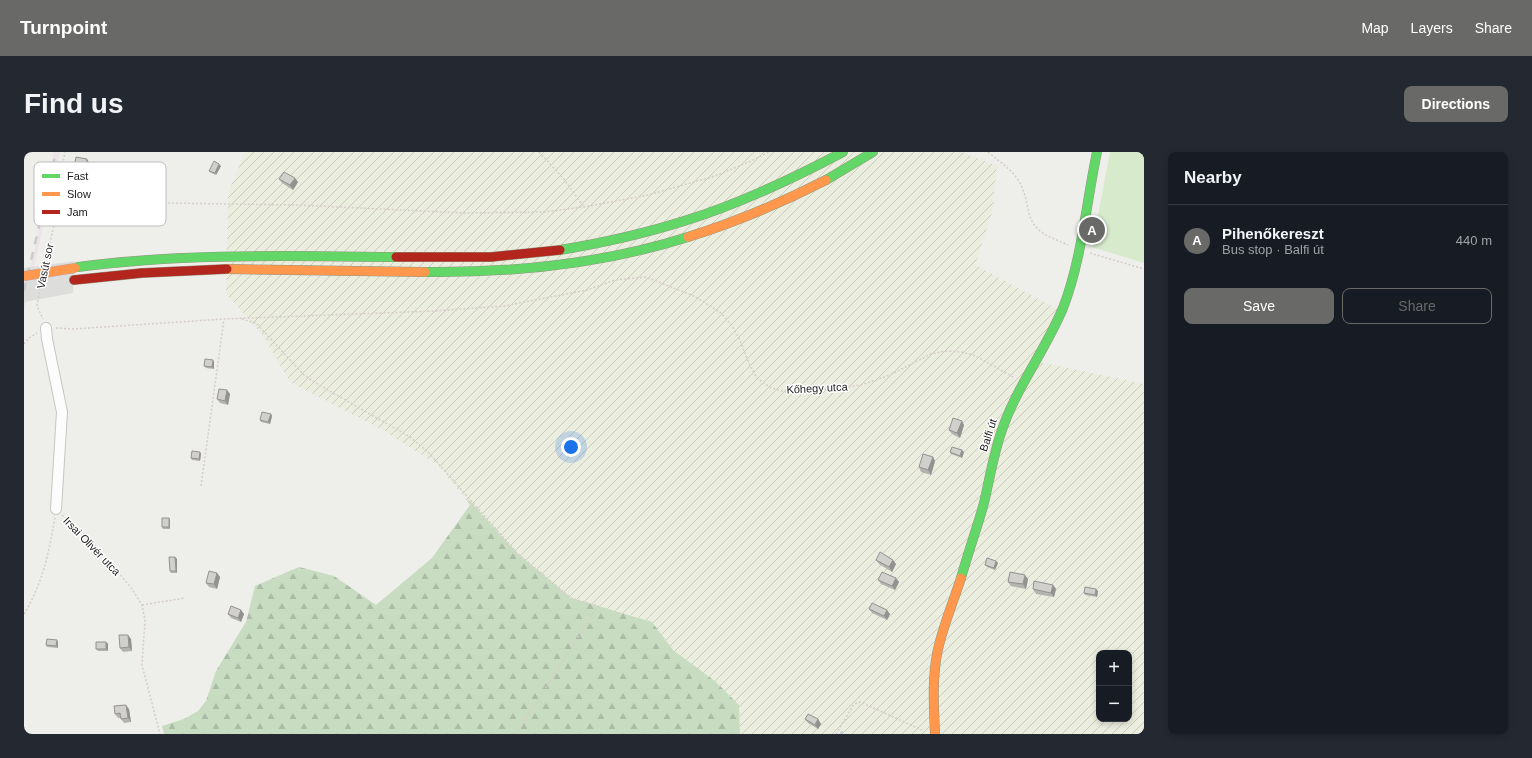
<!DOCTYPE html>
<html lang="en">
<head>
<meta charset="utf-8">
<style>
	:root { --surface:#171b24; --page:#242831; --text:#f1f3f6; --muted:#9ea1a6; --line:#363941; --accent:#696967 }
	body { margin:0; font-family:Helvetica,sans-serif; background:var(--page); color:var(--text) }
	.controls { position:absolute; right:12px; bottom:12px; display:grid; overflow:hidden; border-radius:8px; box-shadow:0 2px 6px #0003 }
	.controls button { width:36px; height:36px; display:grid; place-items:center; padding:0; border:0; border-bottom:1px solid var(--line); background:var(--surface); color:var(--text); font:20px sans-serif }
	.you { position:absolute; left:547px; top:295px; width:14px; height:14px; margin:-10px; border:3px solid #fff; border-radius:50%; background:#1a73e8; box-shadow:0 0 0 6px #1a73e833 }
	.badge { display:grid; place-items:center; width:26px; height:26px; border-radius:50%; background:var(--accent); color:#fff; font-size:13px; font-weight:700 }
	.pin { position:absolute; translate:-50% -50%; border:2px solid #fff; box-shadow:0 1px 4px #0006 }
	.list { margin:0; padding:0; list-style:none }
	h2 { display:flex; justify-content:space-between; align-items:center; height:52px; margin:0; padding:0 16px; font-size:17px }
	h2 small { font-size:13px; font-weight:400; color:var(--muted) }
	.list li { display:grid; grid-template-columns:26px 1fr auto; gap:12px; align-items:center; box-sizing:border-box; height:72px; padding:0 16px; border-top:1px solid var(--line) }
	.list b { display:block; font-size:15px; white-space:nowrap }
	.list p { margin:0; font-size:13px; white-space:nowrap; color:var(--muted) }
	.list em { font-size:13px; font-style:normal; color:var(--muted) }
	.actions { display:flex; gap:8px; padding:12px 16px }
	.actions a { flex:1; padding:9px 0; border:1px solid var(--accent); border-radius:8px; text-align:center; font-size:14px; color:var(--accent) }
	.actions .main { background:var(--accent); color:#fff }
	.map { position:relative; flex:none; width:1120px; height:582px; overflow:hidden; border-radius:8px }
	header { display:flex; align-items:center; gap:24px; box-sizing:border-box; height:56px; padding:0 20px; background:var(--accent); color:#fff }
	header strong { font-size:19px }
	nav { display:flex; gap:22px; margin-inline-start:auto; font-size:14px }
	.intro { display:flex; align-items:center; justify-content:space-between; box-sizing:border-box; height:96px; padding:0 24px }
	h1 { margin:0; font-size:28px }
	.button { padding:10px 18px; border-radius:8px; background:var(--accent); color:#fff; font-size:14px; font-weight:700 }
	main { display:flex; gap:24px; padding:0 24px }
	aside { flex:1; background:var(--surface); border-radius:8px; box-shadow:0 2px 6px #0003 }
	.map>svg:first-child { display:block }
	.railway { fill:#ebe3e7 }
	.farmland { fill:url(#farmland-furrows); fill-rule:evenodd }
	.grass { fill:#d7eacb }
	.forest { fill:url(#forest-firs) }
	.pier { fill:#dddddc }
	.lines { fill:none; stroke-linecap:round; stroke-linejoin:round }
	.stream { stroke:#c0d4df; stroke-width:2.5 }
	.street-casing { stroke:#c6c6c4; stroke-width:12 }
	.fast-casing { stroke:#939883; stroke-width:10 }
	.slow-casing { stroke:#939883; stroke-width:10 }
	.jam-casing { stroke:#939883; stroke-width:10 }
	.path { stroke:#d6cdca; stroke-width:1.5; stroke-dasharray:2 2; stroke-linecap:butt }
	.street { stroke:#fcfcfc; stroke-width:10 }
	.fast { stroke:#63d668; stroke-width:9 }
	.slow { stroke:#ff974d; stroke-width:9 }
	.jam { stroke:#b3261e; stroke-width:9 }
	.rail { stroke:#cbcbcb; stroke-width:2.5; stroke-dasharray:8 8; stroke-linecap:butt }
	.slow-bridge-casing { stroke:#c1a3a7; stroke-width:10; stroke-linecap:butt }
	.slow-bridge { stroke:#ff974d; stroke-width:9 }
	.wall { fill:#b4b3b0 }
	.shaded-wall { fill:#929290 }
	.building { fill:#d1d0cd; stroke:#929290 }
	.labels { text-anchor:middle; dominant-baseline:central; stroke-width:3; stroke-linejoin:round; paint-order:stroke }
	.street-label { font-size:11px; fill:#212121; stroke:#fff }
	.key { fill:#fff; stroke:#bcbcbc; stroke-width:1 }
	.key-label { font-size:11px; fill:#212121 }
</style>
</head>
<body>
<header>
<strong>Turnpoint</strong>
<nav><a>Map</a><a>Layers</a><a>Share</a></nav>
</header>
<div class="intro"><h1>Find us</h1><a class="button">Directions</a></div>
<main>
<div class="map">
<svg width="1120" height="582" viewBox="0 0 1120 582">
	<defs>
		<pattern id="farmland-furrows" width="10" height="10" patternUnits="userSpaceOnUse"><rect width="10" height="10" fill="#ebedde"/><path d="M-1 1l2-2M0 10L10 0M9 11l2-2" fill="none" stroke="#c9cbbe"/></pattern>
		<pattern id="forest-firs" width="22" height="20" patternUnits="userSpaceOnUse"><rect width="22" height="20" fill="#c7dcc1"/><path d="M5 1l3.5 6h-7zM16 11l3.5 6h-7z" fill="#abbca6"/></pattern>
	</defs>
	<rect width="100%" height="100%" fill="#eeeeea"/>
	<path class="railway" d="M30,0h6l-36,157v-21l9,-31z"/>
	<path class="farmland" d="M221,0h717l35,14 -4,36 2,1 -20,62 84,45 -24,51 109,23v350h-404l-1,-29 -23,-23 -43,-32 -21,-28 -81,-24 -54,-45 -48,-53 -2,1 -28,-35 -56,-36 -93,-48 -26,-45 -38,-44 2,-100zM1075,501h30v66h-30z"/>
	<path class="grass" d="M1086,0h34v111l-52,-16z"/>
	<path class="forest" d="M445,348l48,53 54,45 81,24 21,28 43,32 23,23 1,29h-576l-2,-8 22,-7 14,-8 8,-10 10,-30 30,-49 9,-36 44,-19 35,9 42,29 56,-47 38,-53 -3,-4z"/>
	<path class="pier" d="M51,109l-2,32 -49,9v-34z"/>
	<g class="lines">
		<path class="stream" d="M817,582l1,-2"/>
		<defs>
			<path id="street" d="M22,176l1,11 15,73 -6,97"/>
			<path id="fast" d="M802,28l47,-28
				M536,98c42,-7 83,-16 124,-29 56,-17 108,-42 159,-69
				M54,115c106,-14 211,-11 318,-10
				M401,120c89,1 178,-8 263,-35
				M937,426c7,-25 16,-50 23,-75 6,-26 10,-52 19,-76 15,-42 43,-78 60,-119 19,-49 23,-104 34,-156"/>
			<path id="slow" d="M664,85c48,-15 93,-34 138,-57
				M203,117l198,3
				M911,582c-1,-27 -3,-53 2,-80 5,-26 16,-51 24,-76"/>
			<path id="jam" d="M372,105h95l69,-7
				M50,128l68,-7 85,-4"/>
		</defs>
		<use href="#street" class="street-casing"/>
		<use href="#fast" class="fast-casing"/>
		<use href="#slow" class="slow-casing"/>
		<use href="#jam" class="jam-casing"/>
		<path class="path" d="M515,0l24,26 21,29
			M964,0c15,13 28,19 35,38 5,12 4,27 13,37 7,9 22,13 32,18
			M30,73l111,-22 133,2 166,8 79,-1 41,-5 64,-12 67,-19 34,-14 20,-10
			M1066,101l54,16
			M22,107l8,-34 2,-26 9,-47
			M16,136l-3,18 6,13
			M218,167l14,4 48,52 12,8 94,54 20,17 87,99 54,45 27,8 -82,128
			M32,176l17,1 151,-10 210,-8 70,-5 83,-16 28,-10 31,-3 50,20 25,16 11,13 7,12 11,28 7,12 14,10 15,4 46,-3 29,-4 29,-10 41,-21 14,-3 17,1 14,4 37,21
			M0,192l5,-6 8,-5
			M177,334l23,-167
			M38,363l31,28 19,22 20,24 10,16 3,15 -3,45 18,69
			M118,453l43,-7
			M0,462c19,-31 25,-62 31,-97
			M812,582l18,-30 6,-2 62,28"/>
		<use href="#street" class="street"/>
		<use href="#fast" class="fast"/>
		<use href="#slow" class="slow"/>
		<use href="#jam" class="jam"/>
		<path class="rail" d="M0,139l32,-139"/>
		<defs>
			<path id="slow-bridge" d="M0,124l51,-8"/>
		</defs>
		<use href="#slow-bridge" class="slow-bridge-casing"/>
		<use href="#slow-bridge" class="slow-bridge"/>
	</g>
	<path class="wall" d="M66,12l-3,15 -11,-2 -3,-5z
		M197,14l-5,9 -5,-2 -2,-2z
		M96,23l1,2 -1,6 -6,-1 -2,-2z
		M123,23l-2,9 -10,-1 -3,-5z
		M255,27l19,3 -5,8 -11,-7z
		M142,31l-1,5 -5,-1 -2,-2z
		M63,42l-1,7 -12,-2 -2,-4z
		M190,210v7l-8,-1 -2,-2z
		M206,242l-2,11 -8,-2 -3,-4z
		M247,262l1,2 -2,8 -9,-2 -1,-2z
		M940,273l-4,13 -8,-4 -3,-4z
		M926,300h14l-2,6 -11,-4z
		M177,302l-1,7 -8,-1 -1,-2z
		M909,305l2,4 -4,14 -10,-3 -2,-5z
		M145,366l1,2v9h-7l-1,-2z
		M151,405l2,2v14h-6l-1,-2z
		M852,408l20,4 -4,8 -13,-8z
		M972,409l2,2 -3,7 -8,-3 -2,-2z
		M193,421l3,4 -3,12 -8,-2 -3,-4z
		M1004,427l-2,10 -15,-3 -3,-4z
		M854,428l21,2 -4,8 -14,-6z
		M1029,433l3,4 -2,8 -18,-3 -3,-5z
		M1074,439l-1,6 -12,-2 -1,-2z
		M845,457l21,5 -3,6 -15,-7z
		M217,458l3,4 -3,8 -10,-4 -3,-4z
		M104,483l3,4 1,12 -9,1 -3,-4z
		M34,490v6l-11,-1 -1,-2z
		M82,490l2,2v7h-10l-2,-2z
		M105,557l2,13 -7,1 -3,-4v-1h-3l-3,-4z
		M781,567h13l3,5 -3,5 -10,-6z"/>
	<path class="shaded-wall" d="M63,7l3,5 -3,15 -3,-4z
		M195,12l2,2 -5,9 -1,-2z
		M120,19l3,4 -2,9 -3,-4z
		M96,23l1,2 -1,6 -1,-2z
		M271,26l3,4 -5,8 -3,-5z
		M141,29l1,2 -1,5 -2,-2z
		M60,38l3,4 -1,7 -3,-4z
		M189,208l1,2v7l-2,-2z
		M203,238l3,4 -2,11 -3,-4z
		M247,262l1,2 -2,8 -2,-2z
		M938,269l2,4 -4,13 -3,-5z
		M938,298l2,2 -2,6 -2,-2z
		M176,300l1,2 -1,7 -1,-2z
		M909,305l2,4 -4,14 -3,-5z
		M145,366l1,2v9l-1,-2z
		M151,405l2,2v14l-1,-2z
		M869,408l3,4 -4,8 -3,-5z
		M972,409l2,2 -3,7 -1,-2z
		M193,421l3,4 -3,12 -3,-5z
		M1001,423l3,4 -2,10 -3,-5z
		M872,426l3,4 -4,8 -3,-4z
		M1029,433l3,4 -2,8 -3,-4z
		M1072,437l2,2 -1,6 -2,-2z
		M217,458l3,4 -3,8 -3,-4z
		M863,458l3,4 -3,6 -3,-4z
		M104,483l3,4 1,12 -3,-4z
		M33,488l1,2v6l-2,-2z
		M82,490l2,2v7l-2,-2z
		M102,553l3,4 2,13 -3,-4z
		M794,567l3,5 -3,5 -3,-4z"/>
	<path class="building" d="M52,5l11,2 -3,16 -11,-3z
		M190,9l5,3 -4,9 -6,-2z
		M260,20l11,6 -5,7 -11,-6z
		M181,207l8,1 -1,7 -8,-1z
		M195,237l8,1 -2,11 -8,-2z
		M238,260l9,2 -3,8 -8,-2z
		M929,266l9,3 -5,12 -8,-3z
		M928,295l10,3 -2,6 -10,-4z
		M168,299l8,1 -1,7 -8,-1z
		M899,302l10,3 -5,13 -9,-3z
		M138,366h7v9h-7z
		M856,400l13,8 -4,7 -13,-7z
		M145,405h6l1,14h-6z
		M963,406l9,3 -2,7 -9,-3z
		M185,419l8,2 -3,11 -8,-1z
		M858,420l14,6 -4,8 -14,-6z
		M986,420l15,3 -2,9 -15,-2z
		M1010,429l19,4 -2,8 -18,-4z
		M1061,435l11,2 -1,6 -11,-2z
		M848,451l15,7 -3,6 -15,-7z
		M207,454l10,4 -3,8 -10,-4z
		M95,483h9l1,12 -9,1z
		M23,487l10,1 -1,6 -10,-1z
		M72,490h10v7h-10z
		M102,553l2,13 -7,1 -1,-6 -5,1 -1,-8z
		M784,562l10,5 -3,6 -10,-6z"/>
	<g class="labels">
		<g class="street-label">
			<text transform="translate(21 114) rotate(-78)">Vasút sor</text>
			<text transform="translate(793 236) rotate(-3)">Kőhegy utca</text>
			<text transform="translate(964 283) rotate(-72)">Balfi út</text>
			<text transform="translate(68 394) rotate(46)">Irsai Olivér utca</text>
		</g>
	</g>
	<rect x="10" y="10" width="132" height="64" rx="6" class="key"/>
	<rect x="18" y="22" width="18" height="4" fill="#63d668"/>
	<rect x="18" y="40" width="18" height="4" fill="#ff974d"/>
	<rect x="18" y="58" width="18" height="4" fill="#b3261e"/>
	<g class="key-label">
		<text x="43" y="28">Fast</text>
		<text x="43" y="46">Slow</text>
		<text x="43" y="64">Jam</text>
	</g>
</svg>
<div class="controls">
<button>+</button>
<button>−</button>
</div>
<div class="you"></div>
<div class="pin badge" style="left:1068px;top:78px">A</div>
</div>
<aside>
<h2>Nearby<small></small></h2>
<ul class="list">
<li><span class="badge">A</span><div><b>Pihenőkereszt</b><p>Bus stop · Balfi út</p></div><em>440 m</em></li>
</ul>
<div class="actions"><a class="main">Save</a><a>Share</a></div>
</aside>
</main>
</body>
</html>
